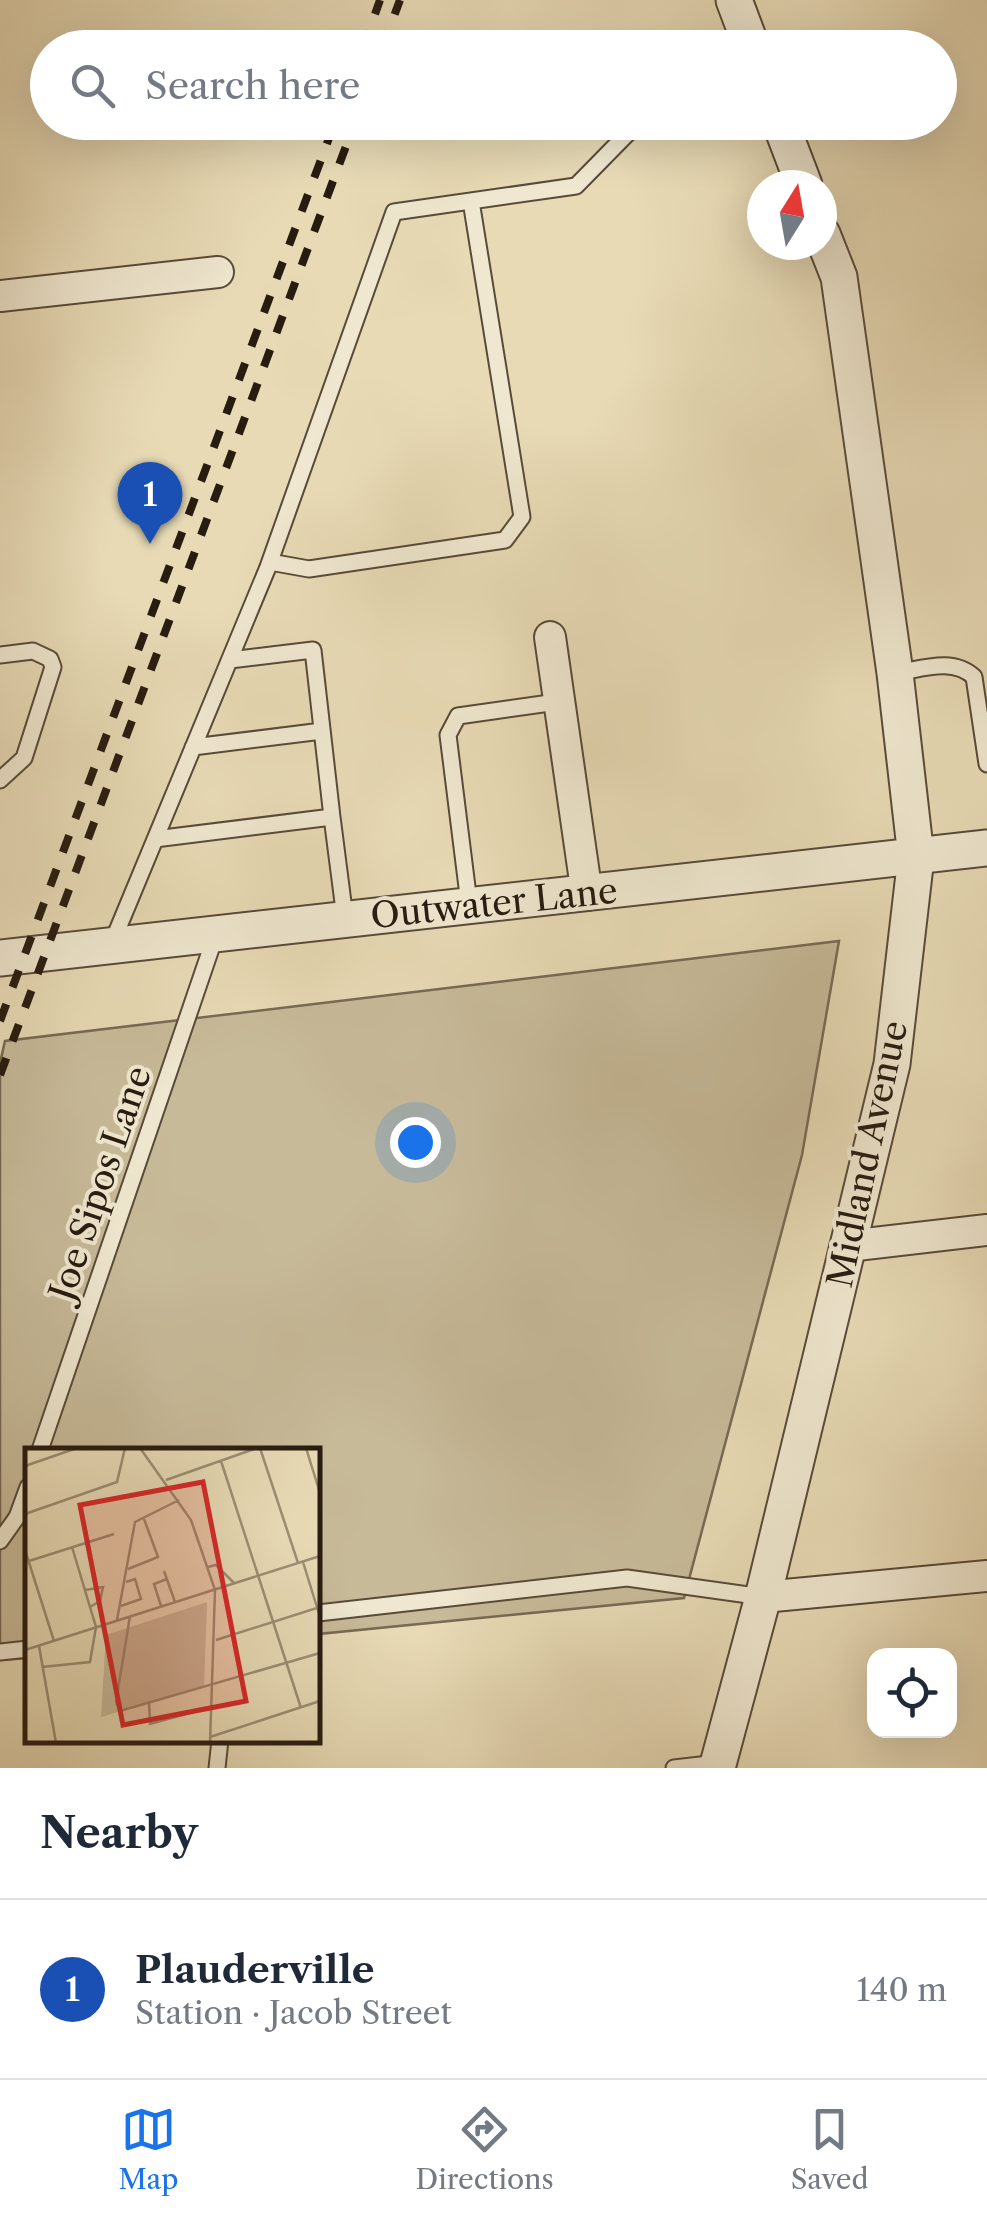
<!DOCTYPE html>
<html lang="en">
<head>
<meta charset="utf-8">
<style>
	:root { --surface:#fff; --page:#f2f2f3; --text:#1f2937; --muted:#747a83; --line:#e0e1e3; --accent:#1a73e8 }
	body { margin:0; font-family:"Libre Caslon Text",serif; background:var(--page); color:var(--text) }
	.controls { position:absolute; right:30px; bottom:30px; display:grid; overflow:hidden; border-radius:20px; box-shadow:0 10px 40px #0002 }
	.controls button { width:90px; height:90px; display:grid; place-items:center; padding:0; border:0; border-bottom:2px solid var(--line); background:var(--surface); color:var(--text); font:50px sans-serif }
	.compass { position:absolute; left:747px; top:170px; width:90px; height:90px; border-radius:50%; background:var(--surface); box-shadow:0 10px 40px #0002; rotate:11deg }
	.you { position:absolute; left:415px; top:1142px; width:35px; height:35px; margin:-25px; border:8px solid #fff; border-radius:50%; background:#1a73e8; box-shadow:0 0 0 15px #1a73e833 }
	.badge { display:grid; place-items:center; width:65px; height:65px; border-radius:50%; background:var(--accent); color:#fff; font-size:32px; font-weight:700 }
	.pin { position:absolute; translate:-50% -82px; filter:drop-shadow(0 2px 5px #0008) }
	.pin::after { content:''; position:absolute; top:52px; width:35px; height:30px; background:inherit; clip-path:polygon(0 0,100% 0,50% 100%) }
	.list { margin:0; padding:0; list-style:none }
	h2 { display:flex; justify-content:space-between; align-items:center; height:130px; margin:0; padding:0 40px; font-size:42px }
	h2 small { font-size:32px; font-weight:400; color:var(--muted) }
	.list li { display:grid; grid-template-columns:65px 1fr auto; gap:30px; align-items:center; box-sizing:border-box; height:180px; padding:0 40px; border-top:2px solid var(--line) }
	.list b { display:block; font-size:38px; white-space:nowrap }
	.list p { margin:0; font-size:32px; white-space:nowrap; color:var(--muted) }
	.list em { font-size:32px; font-style:normal; color:var(--muted) }
	.icon { flex:none; width:55px; height:55px; fill:none; stroke:currentColor; stroke-width:2; stroke-linecap:round; stroke-linejoin:round }
	.map { position:relative; flex:none; width:987px; height:1768px; overflow:hidden }
	.search { position:absolute; background:var(--surface); box-shadow:0 10px 40px #0002; left:30px; right:30px; top:30px; height:110px; display:flex; align-items:center; gap:25px; box-sizing:border-box; padding:0 35px; border-radius:55px; color:var(--muted); font-size:38px }
	.sheet { height:310px; background:var(--surface) }
	nav { display:flex; justify-content:space-around; align-items:center; box-sizing:border-box; height:140px; border-top:2px solid var(--line); background:var(--surface); font-size:28px; color:var(--muted) }
	nav a { display:grid; justify-items:center; gap:5px }
	nav .on { color:var(--accent) }
	.map>svg:first-child { display:block }
	.park { fill:#c7ba99; stroke:#786a54; stroke-width:2.5 }
	.lines { fill:none; stroke-linecap:round; stroke-linejoin:round }
	.service-casing { stroke:#584b39; stroke-width:19 }
	.minor-casing { stroke:#584b39; stroke-width:34 }
	.tertiary-casing { stroke:#584b39; stroke-width:39 }
	.service { stroke:#efe7cf; stroke-width:15 }
	.minor { stroke:#efe7cf; stroke-width:30 }
	.tertiary { stroke:#efe7cf; stroke-width:35 }
	.rail { stroke:#281b10; stroke-width:8; stroke-dasharray:18 18; stroke-linecap:butt }
	.labels { text-anchor:middle; dominant-baseline:central; stroke-width:8; stroke-linejoin:round; paint-order:stroke }
	.street-label { font-size:35px; fill:#281b10; stroke:#efe7cf }
	.inset-road { fill:none; stroke:#9b8e73; stroke-width:2.5 }
	.view { fill:#d62828; fill-opacity:0.15; stroke:#d62828; stroke-width:5 }
	.inset-edge { fill:none; stroke:#281b10; stroke-width:5 }
</style>
</head>
<body>
<div class="map">
<svg width="987" height="1768" viewBox="0 0 987 1768">
	<rect width="100%" height="100%" fill="#e7dab5"/>
	<filter id="stains"><feTurbulence type="fractalNoise" baseFrequency=".002" numOctaves="4"/><feColorMatrix values="0 0 0 0 .2 0 0 0 0 .09 0 0 0 0 .02 0 0 0 .5 -.17"/></filter>
	<radialGradient id="worn" r=".72"><stop offset=".6" stop-color="#630" stop-opacity="0"/><stop offset="1" stop-color="#630" stop-opacity=".3"/></radialGradient>
	<path class="park" d="M839,941l-37,214 -118,443 -366,36v-184h-290l-1,208 -27,2v-597l5,-22z"/>
	<g class="lines">
		<defs>
			<path id="service" d="M270,562l39,7 196,-29 17,-23 -51,-316
				M0,655l33,-4 17,8 3,8 -29,91 -24,22
				M896,673c26,-4 57,-16 78,4l13,87
				M193,747l129,-16
				M332,817l13,101
				M155,839l177,-22 -19,-167 -83,10
				M469,903l-21,-168 10,-19 99,-14
				M112,943l156,-376 126,-355 182,-26 57,-58 38,-6
				M40,1450l176,-516
				M0,1541l17,-24 11,-30
				M318,1613l309,-35 136,19
				M0,1652l28,-3
				M217,1768l3,-28
				M674,1768l44,-5"/>
			<path id="minor" d="M0,296l218,-24
				M550,637l37,258
				M848,1246l139,-16
				M763,1597l224,-21"/>
			<path id="tertiary" d="M734,0l18,48
				M780,122l24,63
				M0,958l987,-110
				M717,1768l46,-171 129,-533 24,-207 -21,-184 -56,-396 -17,-43"/>
		</defs>
		<use href="#service" class="service-casing"/>
		<use href="#minor" class="minor-casing"/>
		<use href="#tertiary" class="tertiary-casing"/>
		<use href="#service" class="service"/>
		<use href="#minor" class="minor"/>
		<use href="#tertiary" class="tertiary"/>
		<path class="rail" d="M363,48l17,-48
			M382,48l18,-48
			M0,1021l335,-899
			M0,1075l355,-953"/>
	</g>
	<g class="labels">
		<g class="street-label">
			<text transform="translate(494 903) rotate(-6)">Outwater Lane</text>
			<text transform="translate(867 1154) rotate(-78)">Midland Avenue</text>
			<text transform="translate(100 1183) rotate(-71)">Joe Sipos Lane</text>
		</g>
	</g>
	<g transform="translate(25 1448)">
		<rect width="295" height="295" fill="#e7dab5"/>
		<path d="M182,154l-3,85 -103,30 5,-82z" fill="#c7ba99"/>
		<path class="inset-road" d="M115,0l51,72 24,70 -5,153M235,0l38,115M281,0l14,45M196,13l80,247M0,18l52,-18M141,32l91,-32M0,66l92,-32 8,-34M0,102l29,91M4,113l85,-27M278,114l17,55M183,119l8,-2 18,18M103,121l30,-12 -14,-38M139,123l11,31M60,142l18,-3 -3,14 -10,6M96,158l20,-7 -6,-20 -9,3M136,158l-7,-22 13,-5M105,168l-14,86 4,9 200,-58M92,172l18,-98 44,-22M191,192l104,-33M14,198l17,97M0,202l295,-94M17,219l48,-5 6,-35 -24,-80M124,253l1,23 62,-17M185,289l110,-36"/>
		<path class="view" d="M178,34l43,219 -123,24 -43,-220z"/>
		<rect width="295" height="295" class="inset-edge"/>
	</g>
	<rect width="100%" height="100%" filter="url(#stains)"/>
	<rect width="100%" height="100%" fill="url(#worn)"/>
</svg>
<div class="controls">
<button><svg class="icon" aria-label="locate" viewBox="0 0 24 24"><circle cx="12" cy="12" r="6"/><path d="M12 2v4M12 18v4M2 12h4M18 12h4"/></svg></button>
</div>
<svg class="compass" viewBox="-18 -18 36 36"><path d="M0-13l5 13h-10z" fill="#e53935"/><path d="M0 13l5-13h-10z" fill="#747a83"/></svg>
<div class="you"></div>
<div class="pin badge" style="left:150px;top:544px;background:#1a4fb4">1</div>
<div class="search"><svg class="icon" aria-label="search" viewBox="0 0 24 24"><circle cx="10" cy="10" r="6"/><path d="M15 15l6 6"/></svg>Search here</div>
</div>
<section class="sheet">
<h2>Nearby<small></small></h2>
<ul class="list">
<li><span class="badge" style="background:#1a4fb4">1</span><div><b>Plauderville</b><p>Station · Jacob Street</p></div><em>140 m</em></li>
</ul>
</section>
<nav>
<a class="on"><svg class="icon" aria-label="map" viewBox="0 0 24 24"><path d="M3 6l6-2 6 2 6-2v14l-6 2-6-2-6 2zM9 4v14M15 6v14"/></svg>Map</a>
<a><svg class="icon" aria-label="directions" viewBox="0 0 24 24"><path d="M12 3l9 9-9 9-9-9zM9 14v-3h6M13 9l2 2-2 2"/></svg>Directions</a>
<a><svg class="icon" aria-label="saved" viewBox="0 0 24 24"><path d="M7 4h10v16l-5-4-5 4z"/></svg>Saved</a>
</nav>
</body>
</html>
